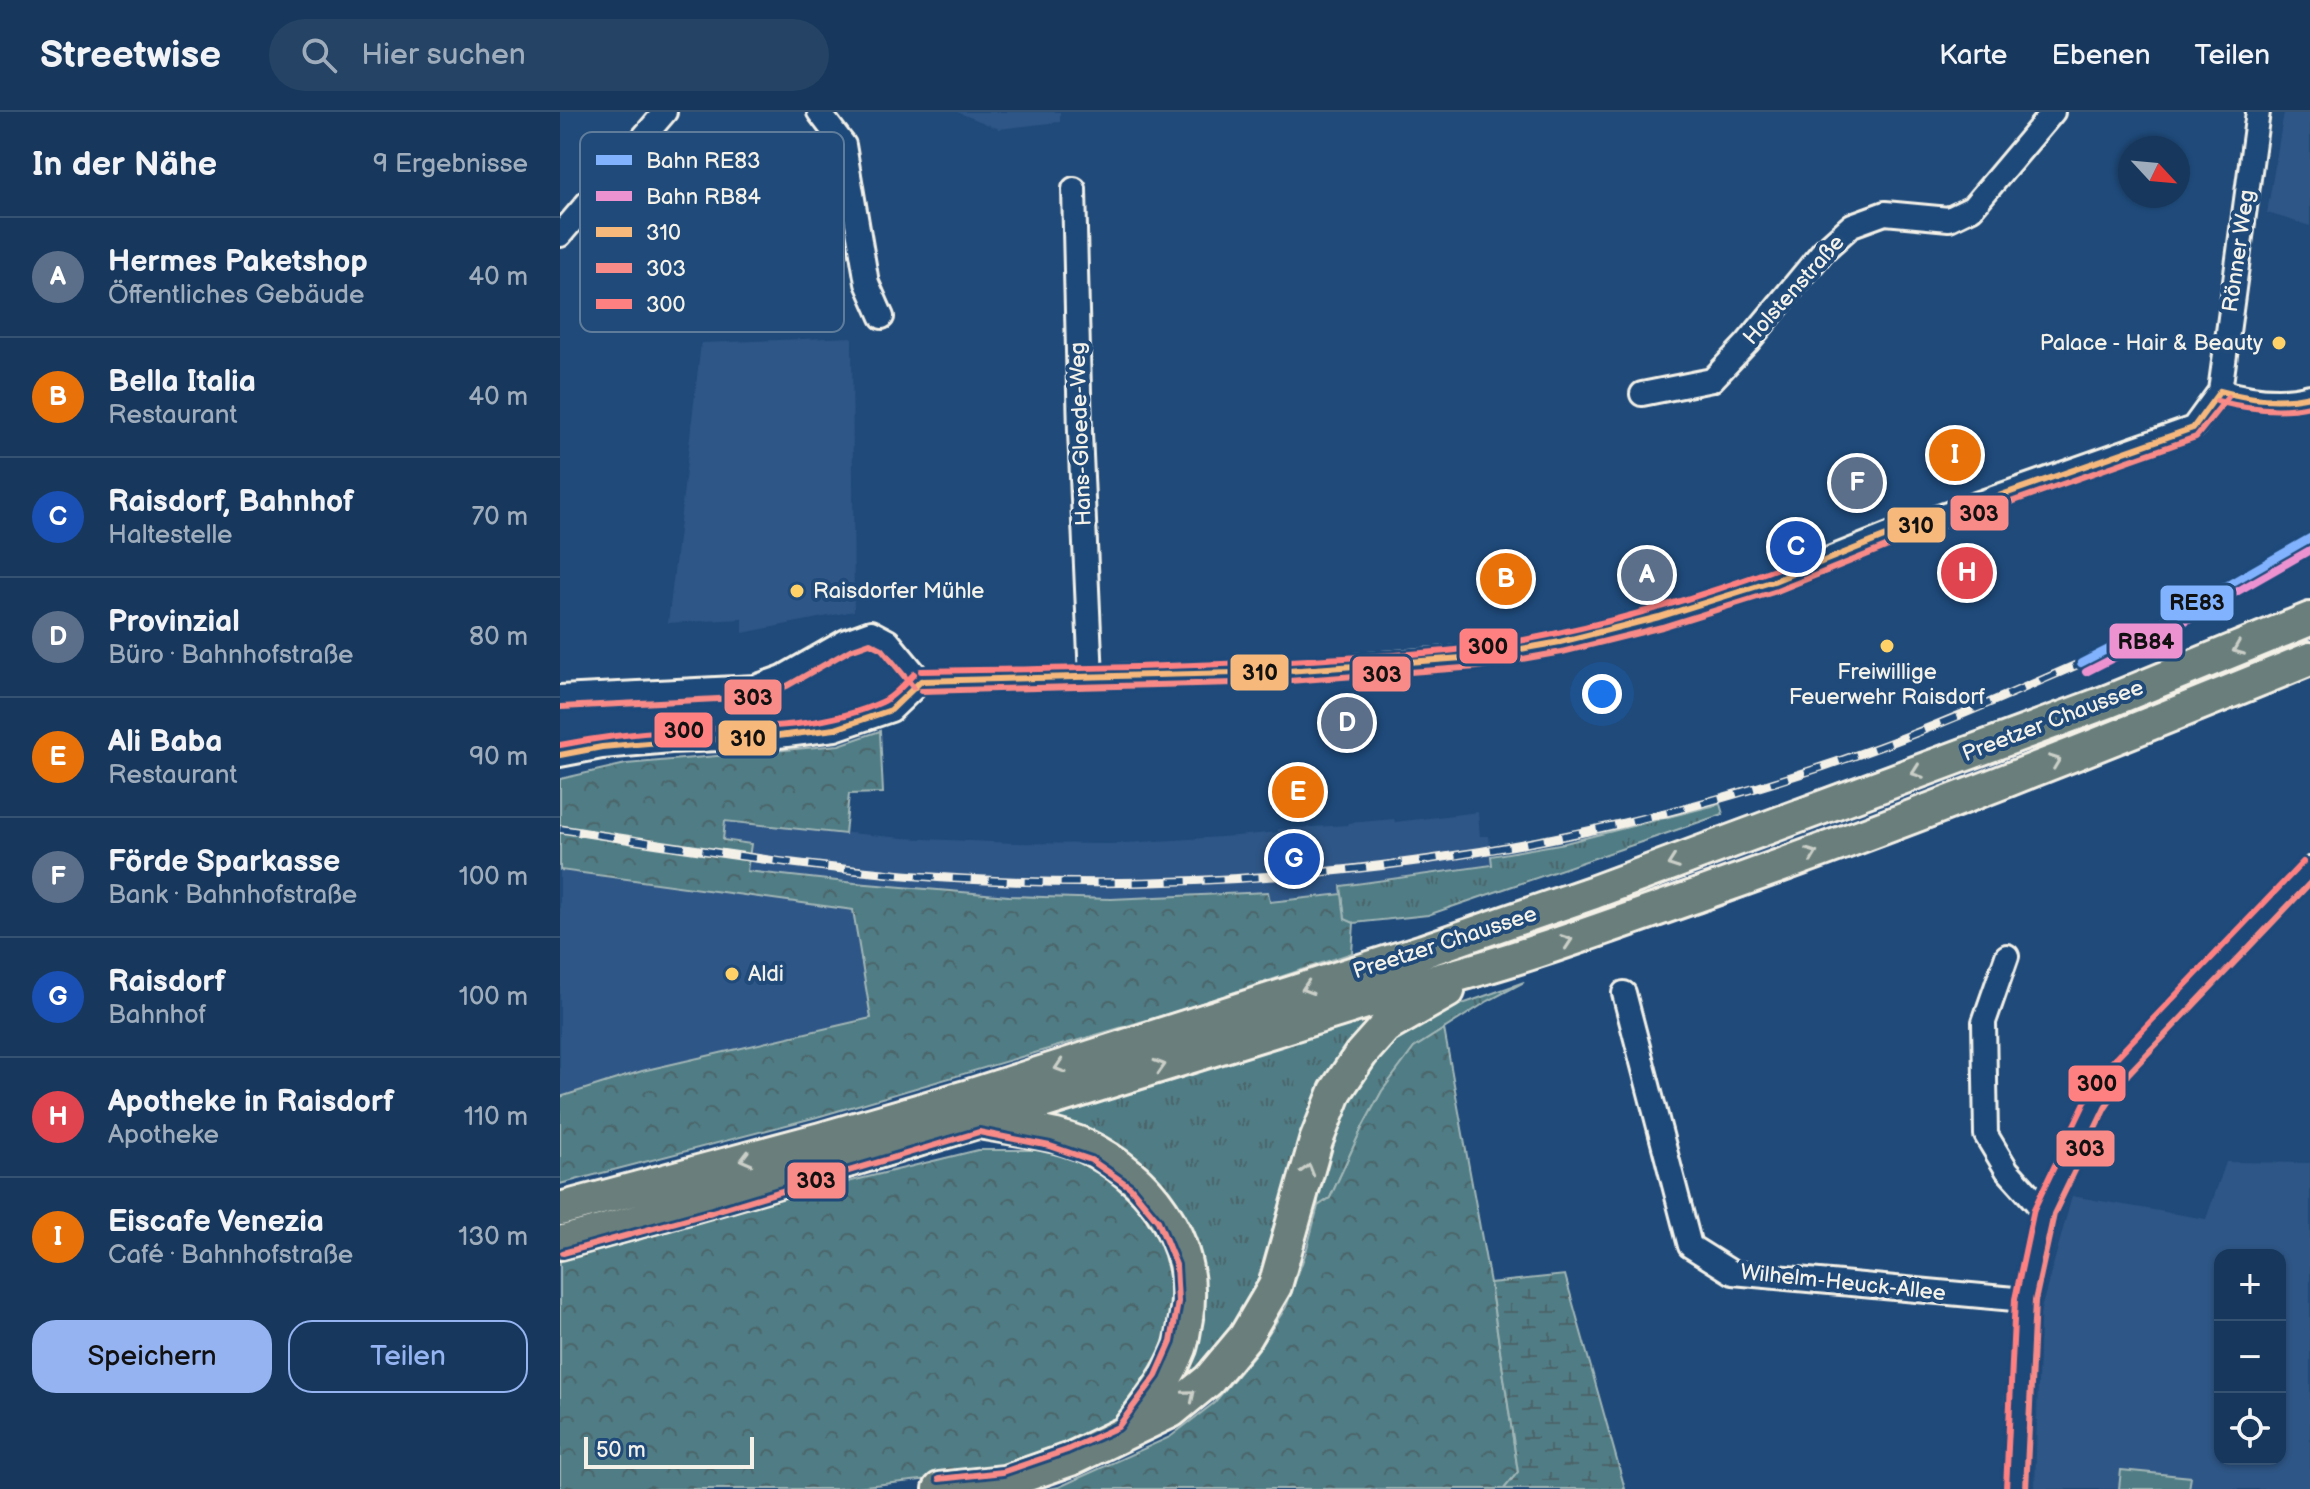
<!DOCTYPE html>
<html lang="de">
<head>
<meta charset="utf-8">
<style>
	:root { --surface:#17385c; --page:#244365; --text:#f1f3f6; --muted:#9eacbb; --line:#365272; --accent:#95b2f1 }
	body { margin:0; font-family:"Balsamiq Sans",sans-serif; background:var(--page); color:var(--text) }
	.controls { position:absolute; right:24px; bottom:24px; display:grid; overflow:hidden; border-radius:16px; box-shadow:0 2px 6px #0004 }
	.controls button { width:72px; height:72px; display:grid; place-items:center; padding:0; border:0; border-bottom:2px solid var(--line); background:var(--surface); color:var(--text); font:40px sans-serif }
	.compass { position:absolute; left:1558px; top:24px; width:72px; height:72px; border-radius:50%; background:var(--surface); box-shadow:0 2px 6px #0004; rotate:116deg }
	.scale { position:absolute; left:24px; bottom:20px; width:170px; box-sizing:border-box; padding-left:8px; border:4px solid #f4f1e8; border-top:0; font-size:22px; line-height:28px; white-space:nowrap; color:#f4f1e8; -webkit-text-stroke:6px #1f4a7a; paint-order:stroke }
	.you { position:absolute; left:1042px; top:582px; width:28px; height:28px; margin:-20px; border:6px solid #fff; border-radius:50%; background:#1a73e8; box-shadow:0 0 0 12px #1a73e833 }
	.badge { display:grid; place-items:center; width:52px; height:52px; border-radius:50%; background:var(--accent); color:#fff; font-size:26px; font-weight:700 }
	.pin { position:absolute; translate:-50% -50%; border:4px solid #fff; box-shadow:0 2px 8px #0006 }
	.list { margin:0; padding:0; list-style:none }
	h2 { display:flex; justify-content:space-between; align-items:center; height:104px; margin:0; padding:0 32px; font-size:34px }
	h2 small { font-size:26px; font-weight:400; color:var(--muted) }
	.list li { display:grid; grid-template-columns:52px 1fr auto; gap:24px; align-items:center; box-sizing:border-box; height:120px; padding:0 32px; border-top:2px solid var(--line) }
	.list b { display:block; font-size:30px; white-space:nowrap }
	.list p { margin:0; font-size:26px; white-space:nowrap; color:var(--muted) }
	.list em { font-size:26px; font-style:normal; color:var(--muted) }
	.actions { display:flex; gap:16px; padding:24px 32px }
	.actions a { flex:1; padding:18px 0; border:2px solid var(--accent); border-radius:24px; text-align:center; font-size:28px; color:var(--accent) }
	.actions .main { background:var(--accent); color:#111 }
	.icon { flex:none; width:44px; height:44px; fill:none; stroke:currentColor; stroke-width:2; stroke-linecap:round; stroke-linejoin:round }
	.map { position:relative; flex:none; width:1750px; height:1377px; overflow:hidden }
	header { display:flex; align-items:center; gap:48px; box-sizing:border-box; height:112px; padding:0 40px; background:var(--surface); border-bottom:2px solid var(--line) }
	header strong { font-size:38px }
	nav { display:flex; gap:44px; margin-inline-start:auto; font-size:28px }
	.search { width:560px; height:72px; background:var(--page); display:flex; align-items:center; gap:20px; box-sizing:border-box; padding:0 28px; border-radius:44px; color:var(--muted); font-size:30px }
	main { display:flex }
	aside { flex:1; background:var(--surface) }
	.map>svg:first-child { display:block }
	.built { fill:#2e5686; fill-rule:evenodd }
	.grass { fill:url(#grass-tufts); stroke:#a2b6b6; stroke-width:2 }
	.forest { fill:url(#forest-crowns); stroke:#a2b6b6; stroke-width:2 }
	.wetland { fill:url(#wetland-marsh); stroke:#a2b6b6; stroke-width:2 }
	.pitch { fill:#4f7c85; stroke:#a2b6b6; stroke-width:2 }
	.lines { fill:none; stroke-linecap:round; stroke-linejoin:round }
	.minor-casing { stroke:#f4f1e8; stroke-width:28 }
	.highway-casing { stroke:#f4f1e8; stroke-width:38 }
	.minor { stroke:#1f4a7a; stroke-width:22 }
	.highway { stroke:#6b7f7c; stroke-width:32 }
	.rail-casing { stroke:#f4f1e8; stroke-width:9 }
	.rail { stroke:#1f4a7a; stroke-width:6; stroke-dasharray:18; stroke-linecap:butt }
	.bus-1-casing { stroke:#1f4a7a; stroke-width:12 }
	.bus-2-casing { stroke:#1f4a7a; stroke-width:12 }
	.bus-3-casing { stroke:#1f4a7a; stroke-width:12 }
	.bus-1 { stroke:#f6b87b; stroke-width:6 }
	.bus-2 { stroke:#f88a87; stroke-width:6 }
	.bus-3 { stroke:#ff8081; stroke-width:6 }
	.rail-1-casing { stroke:#1f4a7a; stroke-width:14 }
	.rail-2-casing { stroke:#1f4a7a; stroke-width:14 }
	.rail-1 { stroke:#81b2fe; stroke-width:8 }
	.rail-2 { stroke:#ed92d1; stroke-width:8 }
	.oneway { stroke:#cbcfc8 }
	.poi-dot { fill:#ffd166; stroke:#1f4a7a; stroke-width:3 }
	.labels { text-anchor:middle; dominant-baseline:central; stroke-width:8; stroke-linejoin:round; paint-order:stroke }
	.street-label { font-size:22px; fill:#f4f1e8; stroke:#1f4a7a }
	.poi-label { font-size:22px; fill:#f4f1e8; stroke:#1f4a7a; text-anchor:start }
	.key { fill:#1f4a7a; stroke:#5f7c9b; stroke-width:2 }
	.key-label { font-size:22px; fill:#f4f1e8 }
	.line-badge { stroke:#1f4a7a; stroke-width:3 }
	.pale-badge-label { font-size:22px; text-anchor:middle; font-weight:bold; fill:#111 }
</style>
</head>
<body>
<header>
<strong>Streetwise</strong>
<div class="search"><svg class="icon" aria-label="search" viewBox="0 0 24 24"><circle cx="10" cy="10" r="6"/><path d="M15 15l6 6"/></svg>Hier suchen</div>
<nav><a>Karte</a><a>Ebenen</a><a>Teilen</a></nav>
</header>
<main>
<aside>
<h2>In der Nähe<small>9 Ergebnisse</small></h2>
<ul class="list">
<li><span class="badge" style="background:#5c6f8a">A</span><div><b>Hermes Paketshop</b><p>Öffentliches Gebäude</p></div><em>40 m</em></li>
<li><span class="badge" style="background:#e8710a">B</span><div><b>Bella Italia</b><p>Restaurant</p></div><em>40 m</em></li>
<li><span class="badge" style="background:#1a4fb4">C</span><div><b>Raisdorf, Bahnhof</b><p>Haltestelle</p></div><em>70 m</em></li>
<li><span class="badge" style="background:#5c6f8a">D</span><div><b>Provinzial</b><p>Büro · Bahnhofstraße</p></div><em>80 m</em></li>
<li><span class="badge" style="background:#e8710a">E</span><div><b>Ali Baba</b><p>Restaurant</p></div><em>90 m</em></li>
<li><span class="badge" style="background:#5c6f8a">F</span><div><b>Förde Sparkasse</b><p>Bank · Bahnhofstraße</p></div><em>100 m</em></li>
<li><span class="badge" style="background:#1a4fb4">G</span><div><b>Raisdorf</b><p>Bahnhof</p></div><em>100 m</em></li>
<li><span class="badge" style="background:#e0444e">H</span><div><b>Apotheke in Raisdorf</b><p>Apotheke</p></div><em>110 m</em></li>
<li><span class="badge" style="background:#e8710a">I</span><div><b>Eiscafe Venezia</b><p>Café · Bahnhofstraße</p></div><em>130 m</em></li>
</ul>
<div class="actions"><a class="main">Speichern</a><a>Teilen</a></div>
</aside>
<div class="map">
<svg width="1750" height="1377" viewBox="0 0 1750 1377">
	<defs>
		<pattern id="grass-tufts" width="24" height="20" patternUnits="userSpaceOnUse" patternTransform="scale(2)"><rect width="24" height="20" fill="#4f7c85"/><path d="M3 7l-1-3M5 7V3M7 7l1-3M15 17l-1-3M17 17v-4M19 17l1-3" fill="none" stroke="#4c6569"/></pattern>
		<pattern id="forest-crowns" width="20" height="18" patternUnits="userSpaceOnUse" patternTransform="scale(2)"><rect width="20" height="18" fill="#4f7c85"/><path d="M2 6a3 3 0 1 1 6 0M12 15a3 3 0 1 1 6 0" fill="none" stroke="#4c6569"/></pattern>
		<pattern id="wetland-marsh" width="20" height="14" patternUnits="userSpaceOnUse" patternTransform="scale(2)"><rect width="20" height="14" fill="#4f7c85"/><path d="M1 5h8M5 5V1M11 12h8M15 12V8" fill="none" stroke="#4c6569"/></pattern>
	</defs>
	<rect width="100%" height="100%" fill="#1f4a7a"/>
	<filter id="ink" filterUnits="userSpaceOnUse"><feTurbulence type="fractalNoise" baseFrequency=".0125" numOctaves="2"/><feDisplacementMap in="SourceGraphic" scale="16" xChannelSelector="R" yChannelSelector="G"/><feConvolveMatrix kernelMatrix="1 2 1 2 8 2 1 2 1" color-interpolation-filters="sRGB"/></filter>
	<g filter="url(#ink)">
		<path class="built" d="M397,0h103v10l-61,7z
			M1724,0h26v114l-43,-13z
			M292,225l2,274 -111,22v-14l-75,4 33,-280z
			M918,700l2,24h9l3,28 -150,22v8l-73,8 -1,-10 -157,7 -102,-3 -154,-13 -108,-12 4,-27 -29,-4 3,-19 178,17 113,5 94,1 126,-8 42,-4v-3l69,-4 1,-2 46,-4 1,3z
			M0,758l293,39 18,110 -229,52 -82,26z
			M1666,1050l84,1v326h-275l5,-176 32,-117 134,23zM1660,1143h60v204h-60z"/>
		<path class="grass" d="M1160,692l3,10 -295,101 -74,8 -9,-3 -4,-34 151,-21 -1,-9 74,-13z
			M964,870l-36,19 -74,47 -32,43 -20,37 -32,70 -12,8 -1,-20 29,-83 26,-39 31,-32 34,-19z
			M811,900l2,17 -116,267 -33,52 -50,40 -105,-257 -19,-17z"/>
		<path class="forest" d="M320,619l3,62 -34,1 -4,40 -120,-13 -2,19 28,4 -4,27 108,12 154,13 102,3 157,-7 2,10 72,-8 3,25 9,4 -2,30 -171,57 -364,107 -257,67v-87l82,-26 229,-53 -18,-108 -293,-40v-91l66,-15 213,-19z
			M884,917l46,254 28,189 -14,17h-455l10,-2 111,-50 44,-34 42,-50 30,-46 20,-55 12,-46 12,-8 32,-70 20,-37 32,-43z
			M418,1038h65l52,12 39,28 44,83 -9,81 -49,71 -123,47 -161,17h-276v-230l165,-47z"/>
		<path class="wetland" d="M1005,1163l60,214h-121l14,-17 -28,-189z"/>
		<path class="pitch" d="M1561,1358l70,7 -2,12h-70z"/>
		<g class="lines">
			<defs>
				<path id="minor" d="M259,0l25,33 23,138 15,34
					M514,77l6,243 11,246
					M0,123l105,-123
					M1660,279c28,8 61,13 90,5
					M1082,282l70,-14 35,-37 76,-92 29,-26 33,-12 64,6 23,-11 81,-96
					M361,569l353,-9 202,-15 84,-15 99,-25 115,-36 125,-50 294,-103 27,-37 38,-279
					M0,585l195,-10 28,-10 63,-36 25,-9 17,9 33,40
					M0,643l42,-8 69,-6 99,-4 65,-8 56,-19 30,-29
					M1447,844l-23,66 2,113 21,35 37,41
					M1064,881l66,253 43,27 292,27
					M1456,1377l3,-95 6,-94 19,-89 52,-108 24,-35 190,-199"/>
				<path id="highway" d="M425,1011c37,7 80,10 112,29 60,34 101,96 89,166 -2,10 -3,21 -6,30 -12,31 -32,55 -52,82
					M0,1097l261,-70 148,-43 454,-145 171,-59 515,-191 201,-82
					M0,1131c293,-80 582,-172 871,-261 92,-23 181,-57 270,-88 205,-72 408,-153 609,-235
					M380,1377l65,-7 66,-23 100,-48 38,-31 36,-43 30,-51 41,-145 20,-50 25,-37 24,-27 63,-36"/>
			</defs>
			<use href="#minor" class="minor-casing"/>
			<use href="#highway" class="highway-casing"/>
			<use href="#minor" class="minor"/>
			<use href="#highway" class="highway"/>
			<defs>
				<path id="rail" d="M0,717c134,20 268,43 404,50 310,17 622,-25 915,-132 69,-25 135,-55 202,-84"/>
			</defs>
			<use href="#rail" class="rail-casing"/>
			<use href="#rail" class="rail"/>
			<defs>
				<path id="bus-1" d="M1660,279c30,8 59,12 90,5
					M361,569l353,-9 202,-15 84,-15 99,-25 115,-36 125,-50 294,-103 27,-37
					M0,643l42,-8 69,-6 99,-4 65,-8 56,-19 30,-29"/>
				<path id="bus-2" d="M1657,289c31,8 62,12 93,5
					M361,579l354,-9 202,-15 85,-15 100,-25 115,-36 126,-51 293,-103 32,-40
					M1,595l196,-10 30,-11 63,-36 20,-7 12,6 31,38
					M3,1141l149,-41 267,-80 71,14 41,14 39,27 28,34 18,44 2,37 -7,40 -15,34 -38,51 -51,23 -64,22 -64,7
					M1466,1377l9,-188 19,-87 51,-106 23,-34 182,-191"/>
				<path id="bus-3" d="M361,559c129,-2 258,-4 387,-11 67,-4 134,-6 200,-17 100,-18 201,-48 296,-85
					M0,633c36,-7 73,-12 110,-14 71,-5 146,1 212,-29 12,-5 23,-19 32,-28
					M1446,1377l9,-190 19,-90 53,-111 25,-36 191,-200"/>
			</defs>
			<use href="#bus-1" class="bus-1-casing"/>
			<use href="#bus-2" class="bus-2-casing"/>
			<use href="#bus-3" class="bus-3-casing"/>
			<use href="#bus-1" class="bus-1"/>
			<use href="#bus-2" class="bus-2"/>
			<use href="#bus-3" class="bus-3"/>
			<defs>
				<path id="rail-1" d="M1521,551l96,-49 133,-76"/>
				<path id="rail-2" d="M1526,560l96,-49 128,-73"/>
			</defs>
			<use href="#rail-1" class="rail-1-casing"/>
			<use href="#rail-2" class="rail-2-casing"/>
			<use href="#rail-1" class="rail-1"/>
			<use href="#rail-2" class="rail-2"/>
		</g>
		<defs><path id="oneway-chevron" d="M-2-3.5L2.5 0L-2 3.5" fill="none" stroke-width="1.6" stroke-linecap="round" stroke-linejoin="round" transform="scale(2)"/></defs>
		<g class="oneway">
			<use href="#oneway-chevron" transform="translate(1678 537) rotate(158)"/>
			<use href="#oneway-chevron" transform="translate(1495 649) rotate(-21)"/>
			<use href="#oneway-chevron" transform="translate(1357 660) rotate(160)"/>
			<use href="#oneway-chevron" transform="translate(1252 742) rotate(-21)"/>
			<use href="#oneway-chevron" transform="translate(1113 751) rotate(160)"/>
			<use href="#oneway-chevron" transform="translate(1007 829) rotate(-19)"/>
			<use href="#oneway-chevron" transform="translate(747 876) rotate(162)"/>
			<use href="#oneway-chevron" transform="translate(600 954) rotate(-17)"/>
			<use href="#oneway-chevron" transform="translate(500 955) rotate(162)"/>
			<use href="#oneway-chevron" transform="translate(186 1047) rotate(165)"/>
			<use href="#oneway-chevron" transform="translate(748 1058) rotate(-74)"/>
			<use href="#oneway-chevron" transform="translate(630 1283) rotate(-40)"/>
		</g>
	</g>
	<g class="poi-dot">
		<circle cx="1719" cy="231" r="8"/>
		<circle cx="237" cy="479" r="8"/>
		<circle cx="1327" cy="534" r="8"/>
		<circle cx="172" cy="862" r="8"/>
	</g>
	<g class="labels">
		<g class="street-label">
			<text transform="translate(1679 139) rotate(-82)">Rönner Weg</text>
			<text transform="translate(1234 178) rotate(-48)">Holstenstraße</text>
			<text transform="translate(521 322) rotate(-92)">Hans-Gloede-Weg</text>
			<text transform="translate(1493 609) rotate(-21)">Preetzer Chaussee</text>
			<text transform="translate(885 831) rotate(-18)">Preetzer Chaussee</text>
			<text transform="translate(1283 1171) rotate(6)">Wilhelm-Heuck-Allee</text>
		</g>
		<g class="poi-label">
			<text x="1703" y="231" text-anchor="end">Palace - Hair &amp; Beauty</text>
			<text x="253" y="479">Raisdorfer Mühle</text>
			<text x="1327" y="560" text-anchor="middle">Freiwillige<tspan x="1327" dy="25">Feuerwehr Raisdorf</tspan></text>
			<text x="188" y="862">Aldi</text>
		</g>
	</g>
	<rect x="20" y="20" width="264" height="200" rx="12" class="key"/>
	<rect x="36" y="43" width="36" height="10" fill="#81b2fe"/>
	<rect x="36" y="79" width="36" height="10" fill="#ed92d1"/>
	<rect x="36" y="115" width="36" height="10" fill="#f6b87b"/>
	<rect x="36" y="151" width="36" height="10" fill="#f88a87"/>
	<rect x="36" y="187" width="36" height="10" fill="#ff8081"/>
	<g class="key-label">
		<text x="86" y="56">Bahn RE83</text>
		<text x="86" y="92">Bahn RB84</text>
		<text x="86" y="128">310</text>
		<text x="86" y="164">303</text>
		<text x="86" y="200">300</text>
	</g>
	<g class="line-badge">
		<rect x="1389" y="382" width="61" height="38" rx="8" fill="#f88a87"/>
		<rect x="1326" y="394" width="61" height="38" rx="8" fill="#f6b87b"/>
		<rect x="1599" y="472" width="76" height="38" rx="8" fill="#81b2fe"/>
		<rect x="1548" y="510" width="76" height="38" rx="8" fill="#ed92d1"/>
		<rect x="898" y="515" width="61" height="38" rx="8" fill="#ff8081"/>
		<rect x="669" y="541" width="61" height="39" rx="8" fill="#f6b87b"/>
		<rect x="791" y="543" width="61" height="38" rx="8" fill="#f88a87"/>
		<rect x="163" y="566" width="60" height="38" rx="8" fill="#f88a87"/>
		<rect x="93" y="599" width="61" height="38" rx="8" fill="#ff8081"/>
		<rect x="157" y="607" width="61" height="38" rx="8" fill="#f6b87b"/>
		<rect x="1507" y="952" width="60" height="39" rx="8" fill="#ff8081"/>
		<rect x="1495" y="1017" width="61" height="39" rx="8" fill="#f88a87"/>
		<rect x="226" y="1049" width="61" height="39" rx="8" fill="#f88a87"/>
	</g>
	<g class="pale-badge-label">
		<text x="1419" y="409">303</text>
		<text x="1356" y="421">310</text>
		<text x="1637" y="498">RE83</text>
		<text x="1586" y="537">RB84</text>
		<text x="928" y="542">300</text>
		<text x="700" y="568">310</text>
		<text x="822" y="570">303</text>
		<text x="193" y="593">303</text>
		<text x="124" y="626">300</text>
		<text x="188" y="634">310</text>
		<text x="1537" y="979">300</text>
		<text x="1525" y="1044">303</text>
		<text x="256" y="1076">303</text>
	</g>
</svg>
<div class="controls">
<button>+</button>
<button>−</button>
<button><svg class="icon" aria-label="locate" viewBox="0 0 24 24"><circle cx="12" cy="12" r="6"/><path d="M12 2v4M12 18v4M2 12h4M18 12h4"/></svg></button>
</div>
<svg class="compass" viewBox="-18 -18 36 36"><path d="M0-13l5 13h-10z" fill="#e53935"/><path d="M0 13l5-13h-10z" fill="#9eacbb"/></svg>
<div class="scale">50 m</div>
<div class="you"></div>
<div class="pin badge" style="left:1087px;top:463px;background:#5c6f8a">A</div>
<div class="pin badge" style="left:946px;top:467px;background:#e8710a">B</div>
<div class="pin badge" style="left:1236px;top:435px;background:#1a4fb4">C</div>
<div class="pin badge" style="left:787px;top:611px;background:#5c6f8a">D</div>
<div class="pin badge" style="left:738px;top:680px;background:#e8710a">E</div>
<div class="pin badge" style="left:1297px;top:371px;background:#5c6f8a">F</div>
<div class="pin badge" style="left:734px;top:747px;background:#1a4fb4">G</div>
<div class="pin badge" style="left:1407px;top:461px;background:#e0444e">H</div>
<div class="pin badge" style="left:1395px;top:343px;background:#e8710a">I</div>
</div>
</main>
</body>
</html>
